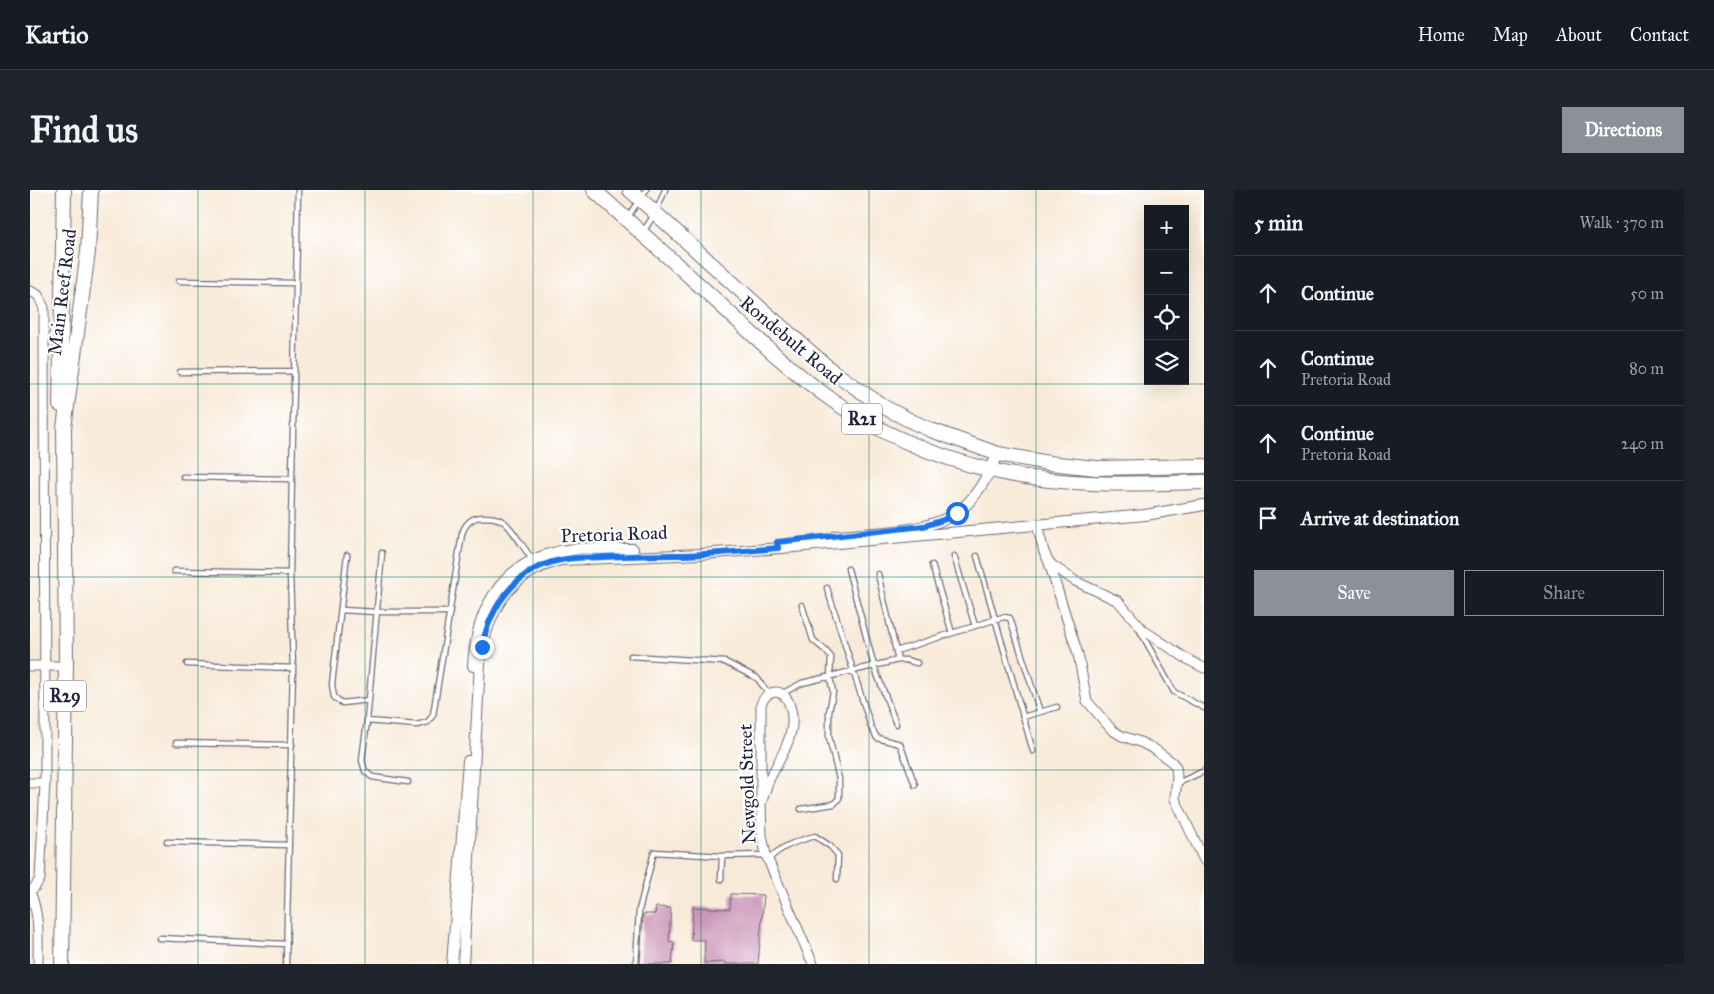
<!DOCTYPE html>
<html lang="en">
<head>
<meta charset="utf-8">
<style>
	:root { --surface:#171b24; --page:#20242c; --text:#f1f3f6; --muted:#9ea1a6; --line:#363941; --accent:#8c9099 }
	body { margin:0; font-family:"IM FELL Great Primer",serif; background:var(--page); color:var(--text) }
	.controls { position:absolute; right:15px; top:15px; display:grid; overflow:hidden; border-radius:0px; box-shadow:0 5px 20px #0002 }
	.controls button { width:45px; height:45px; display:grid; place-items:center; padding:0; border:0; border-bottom:1px solid var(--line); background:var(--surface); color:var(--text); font:25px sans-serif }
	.stop { position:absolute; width:15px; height:15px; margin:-11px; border:4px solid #1a73e8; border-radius:50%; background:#fff }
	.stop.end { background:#1a73e8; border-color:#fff; box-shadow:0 1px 5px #0008 }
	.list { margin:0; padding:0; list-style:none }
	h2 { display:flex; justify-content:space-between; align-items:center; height:65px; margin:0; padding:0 20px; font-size:21px }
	h2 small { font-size:16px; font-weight:400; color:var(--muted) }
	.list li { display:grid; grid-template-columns:32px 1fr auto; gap:15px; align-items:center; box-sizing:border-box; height:75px; padding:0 20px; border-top:1px solid var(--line) }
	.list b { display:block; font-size:19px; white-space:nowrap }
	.list p { margin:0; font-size:16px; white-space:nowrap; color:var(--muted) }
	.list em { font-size:16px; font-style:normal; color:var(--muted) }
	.actions { display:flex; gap:10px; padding:15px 20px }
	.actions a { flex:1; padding:11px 0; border:1px solid var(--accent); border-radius:0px; text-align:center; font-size:18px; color:var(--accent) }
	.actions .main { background:var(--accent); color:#fff }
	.icon { flex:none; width:28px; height:28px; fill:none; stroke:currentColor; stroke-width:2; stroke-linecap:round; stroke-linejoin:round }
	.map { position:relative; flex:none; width:1174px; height:774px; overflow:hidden; border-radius:0px }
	header { display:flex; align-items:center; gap:30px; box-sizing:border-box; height:70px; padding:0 25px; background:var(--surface); border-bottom:1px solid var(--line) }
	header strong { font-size:24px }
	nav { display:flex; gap:28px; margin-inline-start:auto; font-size:18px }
	.intro { display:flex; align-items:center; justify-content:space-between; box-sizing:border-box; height:120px; padding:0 30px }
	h1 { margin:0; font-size:35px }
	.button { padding:12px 22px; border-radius:0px; background:var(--accent); color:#fff; font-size:18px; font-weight:700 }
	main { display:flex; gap:30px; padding:0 30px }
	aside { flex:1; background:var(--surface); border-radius:0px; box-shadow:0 5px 20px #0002 }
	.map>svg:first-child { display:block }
	.building { fill:#cb94b7 }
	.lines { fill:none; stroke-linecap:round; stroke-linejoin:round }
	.service-casing { stroke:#6d6872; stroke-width:7 }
	.minor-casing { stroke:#6d6872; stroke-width:11 }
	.tertiary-casing { stroke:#6d6872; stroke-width:12 }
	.primary-casing { stroke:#6d6872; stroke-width:16 }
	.service { stroke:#fff; stroke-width:4.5 }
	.minor { stroke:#fff; stroke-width:9 }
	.tertiary { stroke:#fff; stroke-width:10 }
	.primary { stroke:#fff; stroke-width:14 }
	.route { stroke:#1a73e8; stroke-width:6 }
	.grid { fill:none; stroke:#0f766e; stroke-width:1; stroke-opacity:0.55 }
	.labels { text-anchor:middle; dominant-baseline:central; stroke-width:4.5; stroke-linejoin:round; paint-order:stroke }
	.shield { fill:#fff; stroke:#646476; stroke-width:1 }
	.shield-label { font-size:18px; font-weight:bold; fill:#22223b }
	.street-label { font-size:19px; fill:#22223b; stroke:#fff }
</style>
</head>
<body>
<header>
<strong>Kartio</strong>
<nav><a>Home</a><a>Map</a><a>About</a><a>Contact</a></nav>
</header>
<div class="intro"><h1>Find us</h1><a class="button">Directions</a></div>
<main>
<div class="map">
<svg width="1174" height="774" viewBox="0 0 1174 774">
	<rect width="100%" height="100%" fill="#fff"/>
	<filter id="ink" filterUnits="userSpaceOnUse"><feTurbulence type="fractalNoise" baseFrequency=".02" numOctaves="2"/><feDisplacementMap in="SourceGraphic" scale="10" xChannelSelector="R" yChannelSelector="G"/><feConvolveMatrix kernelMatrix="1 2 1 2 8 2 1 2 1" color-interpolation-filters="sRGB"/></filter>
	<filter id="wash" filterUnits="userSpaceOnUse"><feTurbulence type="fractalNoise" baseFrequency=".0096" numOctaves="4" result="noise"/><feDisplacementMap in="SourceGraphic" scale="20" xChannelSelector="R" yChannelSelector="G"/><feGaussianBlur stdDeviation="1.12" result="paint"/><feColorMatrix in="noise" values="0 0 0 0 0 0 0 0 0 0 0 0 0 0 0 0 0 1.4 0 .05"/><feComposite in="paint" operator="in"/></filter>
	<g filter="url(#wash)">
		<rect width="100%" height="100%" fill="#f8ead8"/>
		<g id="blocks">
			<path class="building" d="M701,704l33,1 -6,69h-33v-2l-21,1 1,-23h-14l2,-33 37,2z
				M626,717l15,1 -2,33 5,1 -2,22h-32l3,-50h12z"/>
		</g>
	</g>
	<g filter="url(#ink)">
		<use href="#blocks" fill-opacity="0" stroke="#6d6872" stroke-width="1"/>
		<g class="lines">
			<defs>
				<path id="service" d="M597,28l19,-28
					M613,42l13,-20 9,-22
					M149,91l117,2
					M150,182l114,-1
					M153,287l109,2
					M352,363l-15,168 -5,39 3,11 7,6 36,5
					M317,365l-15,129 2,13 8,6 27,-3
					M924,366l21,70
					M947,366l56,195
					M902,375l20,68
					M818,379l26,97 22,58
					M144,381l116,2
					M848,384l20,86
					M797,398l44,139 6,11 23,6 15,41
					M311,420l35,2h74
					M1109,439l35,63 30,16
					M866,461l107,-34 7,1 30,94
					M601,466l94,6 32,16 12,16
					M157,474l106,4
					M753,503l19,-10 96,-23h8l11,3
					M993,527l34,-10
					M337,531l50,4 11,-3 5,-7 29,-181c3,-10 9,-16 19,-17 8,0 16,0 23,5 8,6 21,28 28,37
					M146,553l116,2
					M1146,594l28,-13
					M771,619l33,-5 5,-6v-19l-10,-42v-25l4,-20 -3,-15 1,-20 -6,-7 -12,-10 -11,-35
					M137,652l122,3
					M738,670c13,-14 29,-19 47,-24l15,10 8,9 -1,24
					M691,689l1,-23 44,-1
					M129,748l127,6
					M256,774l7,-296 -3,-95 8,-383
					M606,774l3,-54 15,-58 68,4"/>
				<path id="minor" d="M0,101l8,4 6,13 1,475 -5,96 -6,9 -4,2
					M1007,335l7,27 4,8 4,5 23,16 43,20 25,29 44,29 17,9
					M1018,370l30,94 9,47 25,29 10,6 18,6 14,7 18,13 4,5 1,10 -2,22 29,61
					M0,476h36
					M0,593h15
					M731,614c3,-9 5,-17 9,-26 8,-16 20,-34 22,-53 1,-12 -3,-38 -21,-32 -5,2 -8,6 -10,11v100l1,31 4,20 47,109
					M0,702c10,23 8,47 8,72"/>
				<path id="tertiary" d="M805,346c35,-3 91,-3 121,-23 20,-13 32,-38 42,-59
					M443,476c3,-52 25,-99 80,-113 25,-7 54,-4 80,-4
					M422,774l16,-203
					M433,774l17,-301c7,-52 27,-89 81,-103l140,-6 93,-7 351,-32 59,-10"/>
				<path id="primary" d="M564,0c38,35 77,69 115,104 39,36 79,75 123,106 47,33 101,56 158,70 69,17 143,14 214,12
					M600,0l130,118 72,63 52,36 29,15 18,8 67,24 51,9 47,5 108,-2
					M30,215l4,-215
					M32,774l4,-298 -2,-238 24,-176 3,-62"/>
			</defs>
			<use href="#service" class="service-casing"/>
			<use href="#minor" class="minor-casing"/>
			<use href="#tertiary" class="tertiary-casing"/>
			<use href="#primary" class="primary-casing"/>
			<use href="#service" class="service"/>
			<use href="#minor" class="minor"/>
			<use href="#tertiary" class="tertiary"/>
			<use href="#primary" class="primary"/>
		</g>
	</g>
	<g class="lines" filter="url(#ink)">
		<path class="route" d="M452,457c8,-41 35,-79 79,-87 13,-3 28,-2 42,-3 24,-1 48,-2 72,-2 34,0 69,-4 103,-7l-1,-6 147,-16 19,-6 14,-7"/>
	</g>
	<path class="grid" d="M168,0v774M335,0v774M503,0v774M671,0v774M839,0v774M1006,0v774M0,194h1174M0,387h1174M0,580h1174"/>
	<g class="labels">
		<g class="shield">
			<rect x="812" y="213.5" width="40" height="31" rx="4"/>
			<rect x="14" y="490.5" width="42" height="31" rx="4"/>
		</g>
		<g class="shield-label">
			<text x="832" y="229">R21</text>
			<text x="35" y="506">R29</text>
		</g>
		<g class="street-label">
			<text transform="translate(32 102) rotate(-83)">Main Reef Road</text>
			<text transform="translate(761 150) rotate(40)">Rondebult Road</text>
			<text transform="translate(584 344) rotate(-2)">Pretoria Road</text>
			<text transform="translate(717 594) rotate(-92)">Newgold Street</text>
		</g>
	</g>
</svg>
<div class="controls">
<button>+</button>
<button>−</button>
<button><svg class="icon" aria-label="locate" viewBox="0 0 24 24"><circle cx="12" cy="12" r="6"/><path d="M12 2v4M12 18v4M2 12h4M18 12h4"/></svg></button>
<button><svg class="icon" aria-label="layers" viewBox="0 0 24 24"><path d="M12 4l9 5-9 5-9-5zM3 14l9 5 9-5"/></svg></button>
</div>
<div class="stop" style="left:927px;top:323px"></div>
<div class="stop end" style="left:452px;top:457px"></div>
</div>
<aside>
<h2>5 min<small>Walk · 370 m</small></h2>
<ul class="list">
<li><svg class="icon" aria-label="ahead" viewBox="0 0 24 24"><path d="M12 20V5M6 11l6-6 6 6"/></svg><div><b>Continue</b></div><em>50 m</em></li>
<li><svg class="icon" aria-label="ahead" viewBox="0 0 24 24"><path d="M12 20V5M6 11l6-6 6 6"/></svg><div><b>Continue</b><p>Pretoria Road</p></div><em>80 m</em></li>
<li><svg class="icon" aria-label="ahead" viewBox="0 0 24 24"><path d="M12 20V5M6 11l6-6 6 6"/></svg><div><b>Continue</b><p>Pretoria Road</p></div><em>240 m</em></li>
<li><svg class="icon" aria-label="arrive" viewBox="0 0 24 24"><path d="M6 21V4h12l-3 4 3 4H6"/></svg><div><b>Arrive at destination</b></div></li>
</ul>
<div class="actions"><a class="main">Save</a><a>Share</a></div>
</aside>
</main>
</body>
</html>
